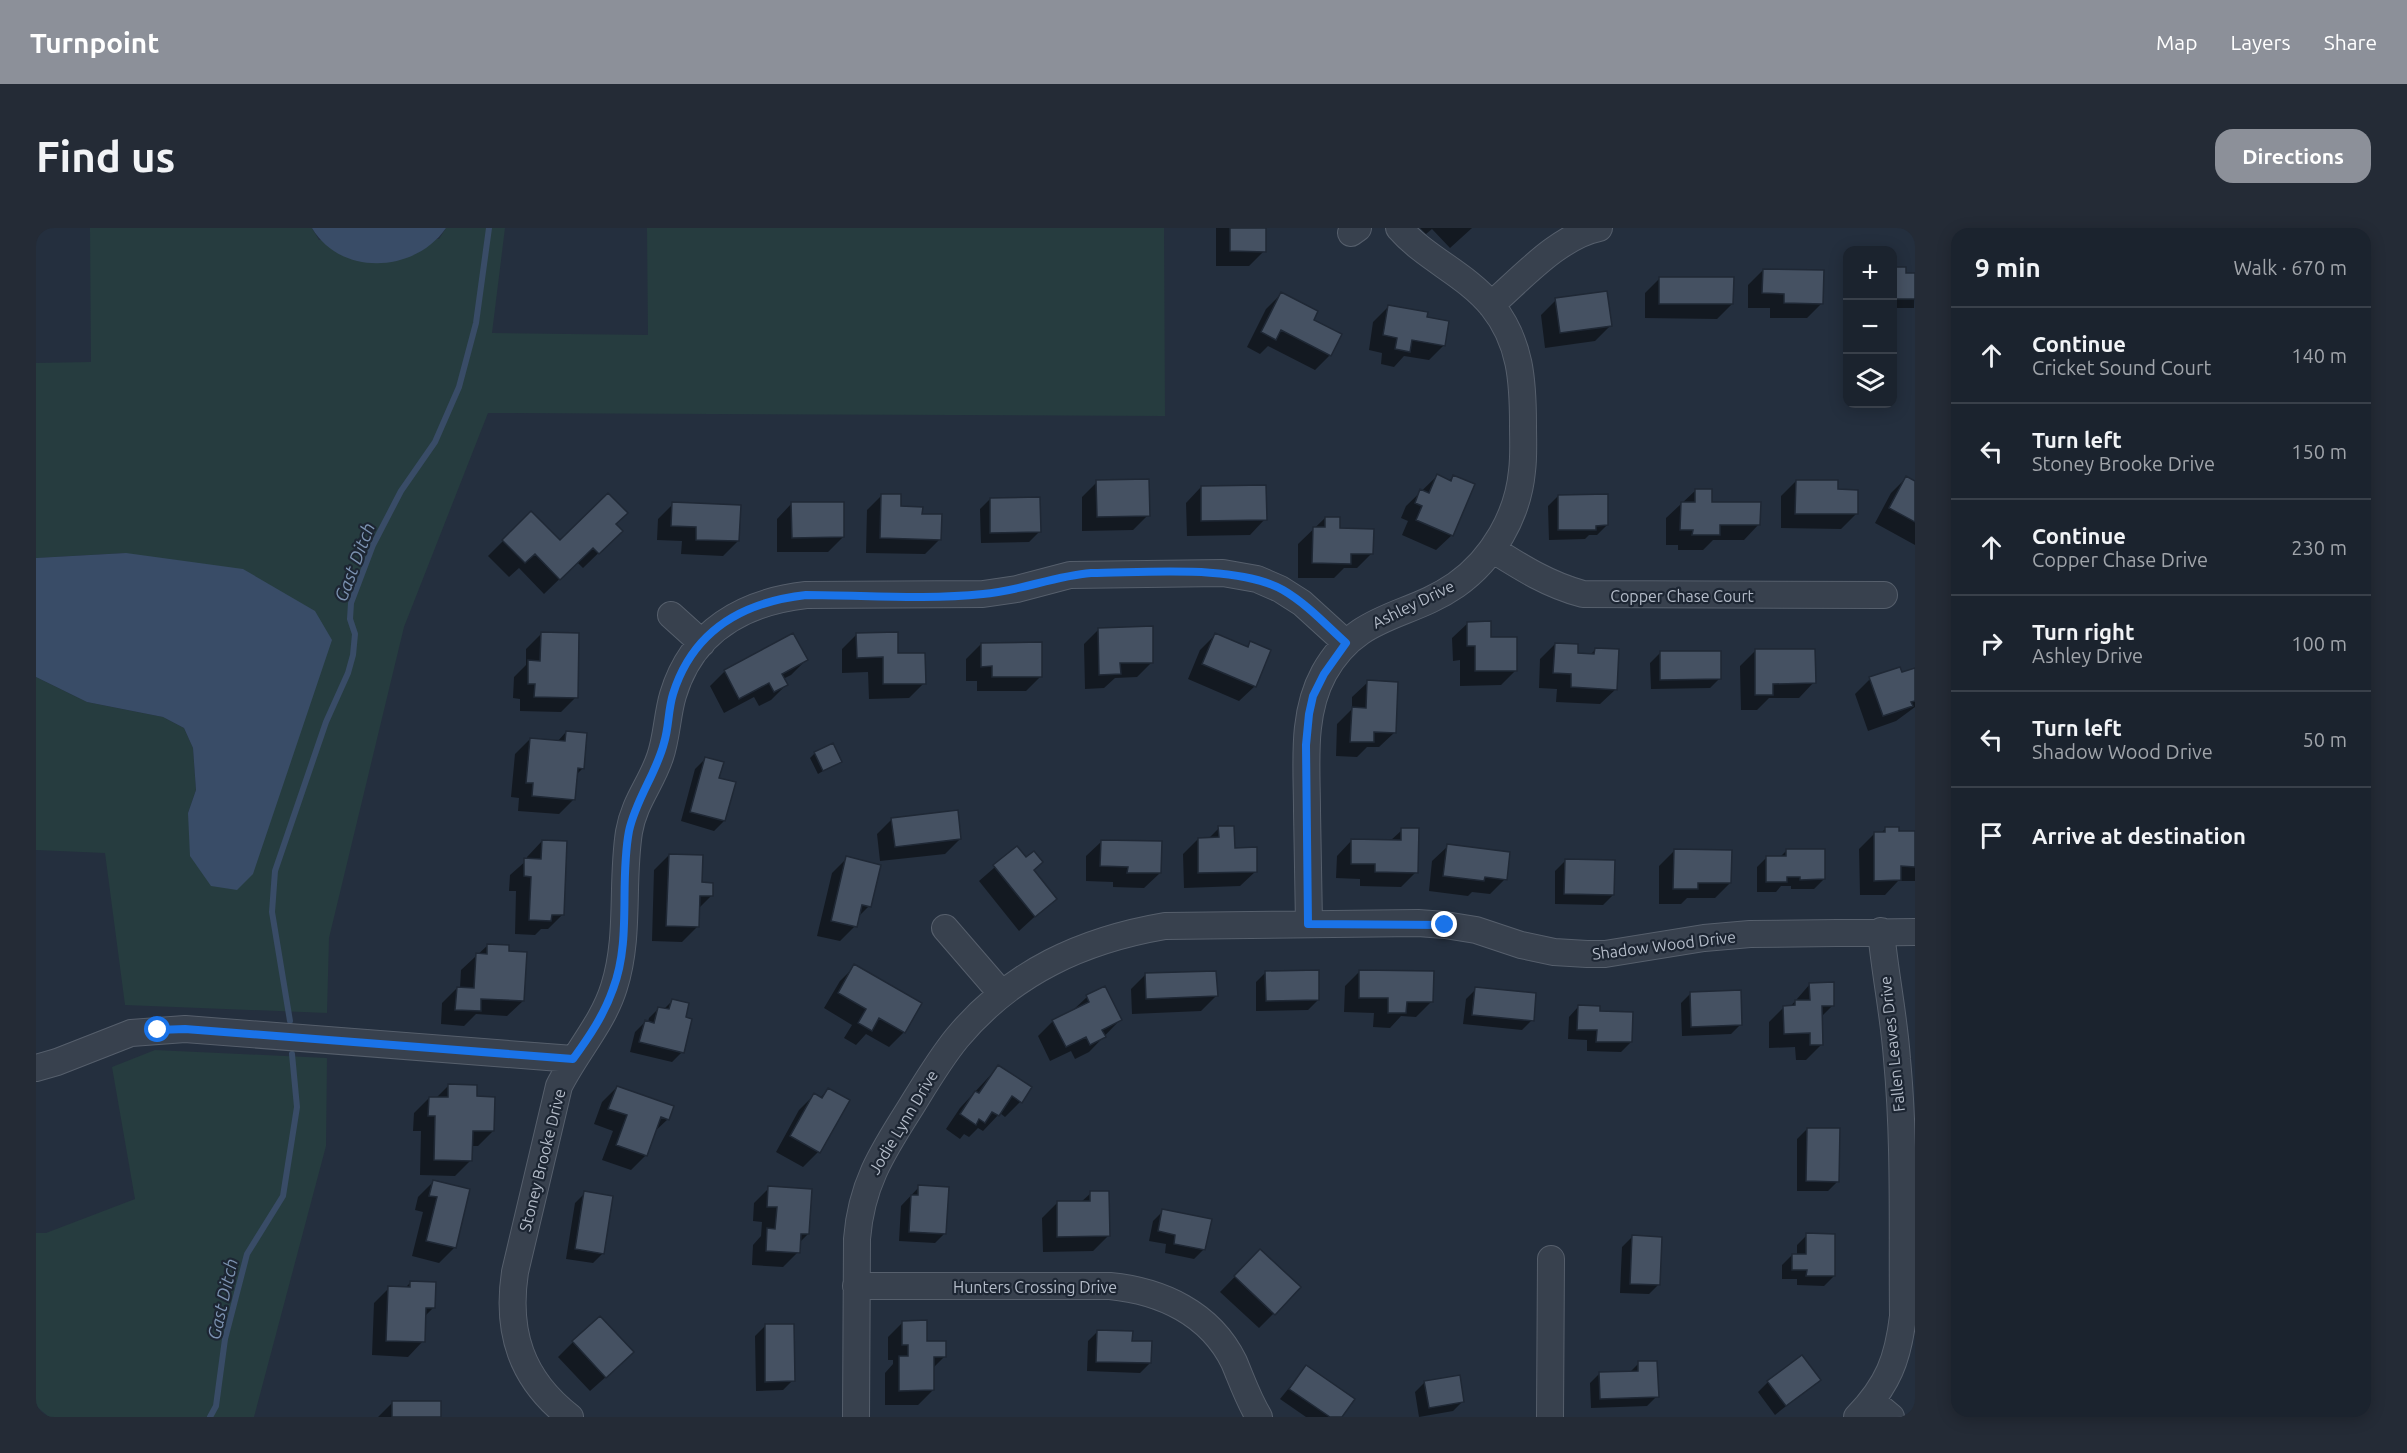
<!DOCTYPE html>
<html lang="en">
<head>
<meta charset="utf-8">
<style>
	:root { --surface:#1b232e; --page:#242b36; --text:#f1f3f6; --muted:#a0a4aa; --line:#39404a; --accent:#8c9099 }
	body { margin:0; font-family:Ubuntu,sans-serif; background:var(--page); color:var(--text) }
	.controls { position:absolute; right:18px; top:18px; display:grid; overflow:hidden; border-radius:12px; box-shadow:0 3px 15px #0003 }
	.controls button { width:54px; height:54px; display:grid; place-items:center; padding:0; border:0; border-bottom:2px solid var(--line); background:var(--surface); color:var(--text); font:30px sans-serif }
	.stop { position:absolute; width:18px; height:18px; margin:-14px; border:4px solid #1a73e8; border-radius:50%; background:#fff }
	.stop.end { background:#1a73e8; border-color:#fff; box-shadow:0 2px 6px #0008 }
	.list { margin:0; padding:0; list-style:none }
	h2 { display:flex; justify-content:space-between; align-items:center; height:78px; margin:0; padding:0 24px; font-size:26px }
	h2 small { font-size:20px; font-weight:400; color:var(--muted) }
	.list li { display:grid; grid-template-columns:39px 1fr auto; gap:18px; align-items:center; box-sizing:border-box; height:96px; padding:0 24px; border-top:2px solid var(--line) }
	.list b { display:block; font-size:22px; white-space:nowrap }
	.list p { margin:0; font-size:20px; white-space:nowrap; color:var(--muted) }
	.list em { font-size:20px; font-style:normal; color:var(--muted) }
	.icon { flex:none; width:33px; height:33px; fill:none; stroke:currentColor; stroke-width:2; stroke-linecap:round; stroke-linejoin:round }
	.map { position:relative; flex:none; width:1879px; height:1189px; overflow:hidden; border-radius:18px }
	header { display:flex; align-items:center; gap:36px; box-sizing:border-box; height:84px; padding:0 30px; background:var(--accent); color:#fff }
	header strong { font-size:28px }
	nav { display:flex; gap:33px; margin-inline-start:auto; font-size:21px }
	.intro { display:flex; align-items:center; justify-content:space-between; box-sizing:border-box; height:144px; padding:0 36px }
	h1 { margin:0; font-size:42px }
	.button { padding:15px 27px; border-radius:18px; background:var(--accent); color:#fff; font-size:21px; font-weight:700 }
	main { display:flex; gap:36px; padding:0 36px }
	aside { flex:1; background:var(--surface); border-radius:18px; box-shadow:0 3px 15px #0003 }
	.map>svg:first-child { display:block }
	.green { fill:#263c3f }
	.water { fill:#394c67 }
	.shadow { fill:#0007 }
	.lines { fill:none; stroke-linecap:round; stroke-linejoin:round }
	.stream { stroke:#394c67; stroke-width:6 }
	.building { fill:#455162; stroke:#1f2835; stroke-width:1.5 }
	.minor-casing { stroke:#565f6c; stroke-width:28 }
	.minor { stroke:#38414e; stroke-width:26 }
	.route { stroke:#1a73e8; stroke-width:8 }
	.labels { text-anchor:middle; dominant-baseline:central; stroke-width:4.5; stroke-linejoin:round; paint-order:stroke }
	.street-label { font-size:16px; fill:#b4bcc9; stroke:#1d2633 }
	.water-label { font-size:18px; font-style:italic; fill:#7c92b1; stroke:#1d2633 }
</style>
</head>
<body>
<header>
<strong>Turnpoint</strong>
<nav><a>Map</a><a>Layers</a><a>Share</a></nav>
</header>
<div class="intro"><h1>Find us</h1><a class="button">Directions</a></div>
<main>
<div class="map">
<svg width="1879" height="1189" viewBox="0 0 1879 1189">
	<rect width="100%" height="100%" fill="#242f3e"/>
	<path class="green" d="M54,0h222l7,12 120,-1 7,-11h59l-13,105 156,2 -1,-107h517l1,188 -677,-3 -84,214 -75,311 -2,75 -202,-8 -20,-152 -69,-3v-173l51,25 76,15 21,11 9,20 3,42 -8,23 65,61 -127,-321 -90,5v-195l55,-1z
		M119,822l172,8 -1,88 -72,271h-205l-13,-11v-173h10l89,-34 -23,-132z"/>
	<path class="water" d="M276,0h134c-31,45 -105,49 -134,0z
		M90,325l117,16 72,42 17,29 -79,234 -16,16 -26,-4 -21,-30 -2,-43 8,-23 -3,-42 -9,-20 -21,-11 -76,-15 -51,-25v-119z"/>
	<path class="shadow" d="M1180,0h49l-1,23 -15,15h-33z
		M1384,0h52l-22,20 -18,-19 -6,5z
		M1856,41l12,5h11l-1,34h-22z
		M1727,42l59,33 -15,15h-37v-10h-22v-23z
		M1624,50l72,26 -15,15 -72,-1v-25z
		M1245,66l31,26 18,35 -15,15 -47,-24 -8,8 -13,-7 19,-38z
		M1520,72l54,26 -15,15 -50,7 -4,-33z
		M1352,79l37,11 19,27 -15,15 -25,-4 -10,11 -13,-3 1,-11 -13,-3 4,-28z
		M1401,248l12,5 4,-4 -1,58 -16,15 -34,-15 6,-14 -7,-3 5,-12z
		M1870,250l9,5v62l-40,-22 16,-30z
		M1760,253l40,10 20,23 -15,15 -60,-1v-32z
		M1061,254l51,33 -15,15 -51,1v-34z
		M1165,259l64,32 -15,16 -63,1 -1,-33z
		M1660,262l15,13 48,21 -15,16h-31l-10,10h-25v-5h-12v-27z
		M846,267l18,12 21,8 19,24 -15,15 -59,-1 1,-43z
		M1522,268l49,29 -10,10h-8l-4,4 -36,1 -1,-34z
		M954,271l49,33 -10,10 -48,1 -1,-34z
		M756,275l51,34 -15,15h-51v-33z
		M637,276l65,37 -15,15 -42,-2 1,-13 -25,-1 1,-21z
		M495,285l29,29 54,-18 7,7 -38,37 -6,-6 -33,32 -25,-26 -10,9 -21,-21z
		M1289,290l47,35 -15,15h-13l-10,10h-36v-34z
		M1432,395l21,16 27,31 -15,15 -41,1v-26l-7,1 -1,-23z
		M1063,401l53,33 -15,15 -22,1 -11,10 -19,1 -1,-45z
		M505,406l35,63 -15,15 -41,-1v-12l-7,-1 1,-21 12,-12v-16z
		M821,406l67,49 -15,15 -40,1 -1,-27 -26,1v-24z
		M1179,407l30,13 6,-5 4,43 -16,15 -51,-22 12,-29z
		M945,416l60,32 -15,15h-49v-10h-11v-22z
		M1519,416l21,10 14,1 5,-5 21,39 -16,15 -44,-2 1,-13 -18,-1 1,-29z
		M1719,423l59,31 -15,16h-30l-12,12h-16l-1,-44z
		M1624,425l60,25 -10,10 -59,1 -1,-26z
		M770,432l-15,15 -8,4 3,6 -15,15 -12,6 -5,-9 -30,16 -14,-27 15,-15z
		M1879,441v38l-19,14 -28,10 -13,-37 15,-15z
		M1332,454l27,50 -16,15h-12l-10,10 -21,-1 1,-32 15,-15v-12z
		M530,504l17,36 -7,7 -2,24 -15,15 -41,-3 1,-13 -8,-1 4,-43 15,-15 27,3z
		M779,525l25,8 -22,13 -8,-16z
		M669,531l13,20 6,42 -10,10 -33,-10 14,-52z
		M856,591l68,20 -15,15 -65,7 -3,-27z
		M1183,600l14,21 23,22 -16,15 -56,2 -1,-34 15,-15h10z
		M1850,600l11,5h18v48h-17l-13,14h-25l-1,-46 15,-15h6z
		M1366,602l14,42 -15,15 -41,-1v-7l-24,-1 1,-22 15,-16 38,1z
		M506,613l21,73 -15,15h-7l-6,6 -20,-1 1,-43h-7l1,-16 17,-15v-3z
		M1066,613l58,32 -16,15 -31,-1v-5l-27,-1v-25z
		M1412,618l57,33 -15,15 -18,-2 -4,4 -39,-5 3,-30z
		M981,620l38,50 -36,33 -40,-50z
		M1751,622l37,29 -10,10h-23v-3h-10l-5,6h-19v-25l10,-10h13z
		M1638,623l56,32 -15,15h-28l-6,6h-22v-38z
		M633,627l42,41 -13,13v17l-16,16 -30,-1 2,-71z
		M811,630l22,48 -12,12 -2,8 -15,15 -23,-5 15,-63z
		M1529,633l48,34 -10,10 -48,-1v-33z
		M452,717l19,8 16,48 -16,15 -31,-2 -12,12 -23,-2 1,-21 15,-15h3l1,-18z
		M819,738l49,66 -15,15 -23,-13 -10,11 -12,-7 8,-13 -28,-17 16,-27z
		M1324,743l72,30 -16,16 -15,-1 -11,12 -17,-1 1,-14 -30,-1 1,-26z
		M1230,744l52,28 -10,10 -52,1v-29z
		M1110,746l70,22 -15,15 -69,3 -1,-25z
		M1774,756l23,21 -12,12 1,27 -16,16h-10l-1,-13 -26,1v-26l15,-15h6z
		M1440,761l56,31 -10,10 -59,-6 3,-25z
		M1654,766l51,30 -10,10 -49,2 -1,-33z
		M1051,769l33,23 -31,32 -14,7 -4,-8 -21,10 -12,-25 15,-15 18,-9z
		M637,772l11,18 -2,34 -10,10 -42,-10 5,-20 10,-10h3l1,-4 10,-10 4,2z
		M1542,779l53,35 -10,10 -34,-1v-11l-19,-1 1,-22z
		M962,839l22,35 -15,15 -5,-4 -17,18 -5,-3 -9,9 -5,-3 -4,5 -14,-10 14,-21z
		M413,857l27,12 17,34 -15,15h-7v14l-16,16 -35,-1 1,-44h-8l1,-18 15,-15h7z
		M581,859l51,32 -15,14 -7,22 -15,15 -29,-10 11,-29 -19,-7 8,-22z
		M793,861l-11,63 -15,15 -27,-15 23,-42 15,-15 6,3z
		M1771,901l31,52 -10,10h-31v-52z
		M398,953l34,9 -14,58 -15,15 -27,-7 11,-44 -8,-2 3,-13z
		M883,959l26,46 -10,10 -36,-2 2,-35z
		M733,960l39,46 -9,9 -1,9 -15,15 -31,-2 1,-20 8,-9 1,-14 -9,-1 1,-18z
		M549,965l18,60 -10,10 -27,-4 9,-56z
		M1055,965l17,43 -15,15 -50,1 -1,-34 15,-15 24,-1z
		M1127,983l41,38 -10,10 -29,-6 1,-9 -17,-3 4,-20z
		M1771,1007l27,41 -10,10 -27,-1v-6h-15v-14l10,-10h5v-10z
		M1596,1009l27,47 -10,10 -29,-1 2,-46z
		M1224,1023l14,62 -15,15 -39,-36z
		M374,1055l23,25 -9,9 -1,24 -15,16 -36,-2 2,-52 15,-15h16z
		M867,1094l42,34 -12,12v22l-15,15h-33v-32l8,-9v-4h-5v-23z
		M729,1098l28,54 -10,10 -27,1 -1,-55z
		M1062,1103l32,11 20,21 -10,10 -53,-2 1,-30z
		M537,1114l44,25 -27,24 -32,-34z
		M1603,1135l18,33 -10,10 -56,2 -1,-25 10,-10h29z
		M1270,1139l34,50h-34l-26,-18z
		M1783,1152l-44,35 -17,-23 10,-10z
		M1389,1154l38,19 -10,10 -34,6 -4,-25z
		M357,1174l47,15h-62z"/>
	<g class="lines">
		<path class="stream" d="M254,793l-18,-109 3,-41 51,-149 22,-49 5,-18 2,-21 -5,-15 1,-16 22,-58 28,-54 34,-49 24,-55 17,-64 13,-95
			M174,1189l6,-11 9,-67 22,-85 36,-58 14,-89 -5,-53"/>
	</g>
	<path class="building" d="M1194,0h36v24l-36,-1z
		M1856,39h14v6h9v26h-23z
		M1727,41l61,1 -1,34 -39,-1v-9l-22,-1z
		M1623,49h75l-1,27h-74z
		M1571,63l5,35 -52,7 -5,-35z
		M1245,64l37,19 -4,9 28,14 -11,22 -50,-26 -5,10 -15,-8z
		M1352,77l40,7 -1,5 22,4 -4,25 -33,-6 -2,12 -15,-3 2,-11 -14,-3z
		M1401,246l14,7 2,-6 22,9 -22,52 -37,-16 6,-14 -7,-3 5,-14 9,4z
		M1870,248l9,5v41l-26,-14z
		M1113,251l1,37 -53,1 -1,-37z
		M1760,252h42v9l20,1v24h-63z
		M1230,257l1,35 -66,1v-35z
		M1659,261h17v13h49l-1,23h-40v10h-28l1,-5h-13l1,-28h14z
		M572,265l20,20 -12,11 7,7 -24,23 -6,-6 -33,32 -25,-26 -10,9 -23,-23 29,-29 29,29z
		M845,266h20v12l22,1 -1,7h20l-1,26 -61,-2z
		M1572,266v31l-12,1v4h-38v-35z
		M1004,269l1,35 -51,1v-35z
		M636,274l69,3 -2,36 -43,-1v-13l-25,-1z
		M755,274h53v35l-52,1z
		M1289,289h15v11l34,1 -1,25h-22v10l-39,-1 1,-36h12z
		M1455,393v16h26v34h-42v-25h-8v-24z
		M1117,398v37h-33l1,11 -22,1 -1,-47z
		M505,404l38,1 -1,65 -44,-1 1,-13h-7v-24l12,1z
		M862,404v21h27l1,31h-43v-27l-26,1 -1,-25z
		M757,405l15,27 -26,14 6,11 -14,7 -5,-9 -30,16 -15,-29z
		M1179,405l33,14 2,-6 21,9 -15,37 -54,-23z
		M1006,414v35h-50v-11l-11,1v-24z
		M1519,415l23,1v9l16,1 1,-6 24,1 -2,41 -46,-3v-13l-18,-1z
		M1719,421h60l1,34 -43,1v11h-18z
		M1624,423h61v28l-61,1z
		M1864,439l2,5 13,-4v33l-4,1 2,4 -30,10 -14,-39z
		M1331,452l31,2 -2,51 -22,-1v10h-24l2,-35 14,1z
		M530,503l21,2 -3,36 -6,-1 -3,32 -43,-4 1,-13h-7l4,-45 35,3z
		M797,515l9,19 -19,9 -9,-19z
		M669,529l19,5 -5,16 17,4 -11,39 -35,-9z
		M922,582l3,29 -66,8 -4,-29z
		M1182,598h16l1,22 22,-1v25l-59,1v-35l21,-1z
		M1849,599h14v4h16v36l-14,-1v14l-27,1v-49h11z
		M1365,600h18l-1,45 -43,-1v-8h-24v-25l50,1z
		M506,612l25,1 -3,74h-12l-1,6 -22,-1 2,-43 -7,-1v-18l17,1z
		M1065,612l61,1 -1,32h-34l1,-6 -28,-1z
		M1411,616l63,8 -3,28 -22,-3 -1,4 -41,-5z
		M981,618l9,11 8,-6 9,11 -9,8 23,29 -22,18 -42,-52z
		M1638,621l58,1 -1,33h-33v6h-25z
		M1750,621h39v30l-25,1v-3h-13v5h-21v-26h20z
		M633,626l34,1 -1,27 11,1v13h-13l-1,31 -33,-1z
		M810,628l35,9 -10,42 -9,-2 -5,22 -26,-6z
		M1529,631l50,1 -1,35 -50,-1z
		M451,716l22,1v6l18,1 -3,49 -43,-2v12l-26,-1 2,-23 17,1 2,-35 11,1z
		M818,736l68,39 -17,30 -26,-15 -7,13 -14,-8 8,-14 -28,-16z
		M1283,742v30l-53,1 -1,-30z
		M1323,742l75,1 -1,31h-26l-1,11h-18v-15h-29z
		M1180,743l2,25 -72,3 -1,-26z
		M1798,754v24h-12l1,39h-13v-12l-26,1 -1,-28 12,-1v-5h15l-1,-17z
		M1069,758l17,34 -20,10 4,7 -16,8 -4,-8 -20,10 -14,-27 37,-18 -3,-7z
		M1439,759l61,6 -2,28 -62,-6z
		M1705,762l1,35 -51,2 -1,-35z
		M636,771l17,4 -3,14 6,2 -8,34 -45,-11 6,-22 9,3 4,-16 11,2z
		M1542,777l22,1v5l33,1 -1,30h-36l1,-12h-20z
		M962,837l34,22 -10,16 -10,-7 -13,20 -7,-4 -7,11 -6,-4 -3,6 -16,-11 15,-23 4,2z
		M412,856l29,1v11l18,1 -1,34h-21l-1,30 -38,-1 1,-44h-7l1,-19h19z
		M581,858l57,20 -5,14 -8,-3 -14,39 -31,-11 11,-30 -19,-6z
		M792,860l22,12 -30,53 -30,-17 24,-43 8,5z
		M1771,900h33l-1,54 -33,-1z
		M397,952l37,9 -14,59 -30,-7 11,-44 -8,-1z
		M882,957l31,2 -3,47 -37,-2 2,-37h7z
		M732,958l44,3 -3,45h-8l-1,19 -34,-2 1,-23 8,1 2,-22h-10z
		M548,963l29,5 -9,58 -29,-5z
		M1054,963h19l1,45 -53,1v-36h33z
		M1126,981l50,10 -7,31 -31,-6 1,-9 -17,-4z
		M1770,1005l29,1v42h-29l1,-6h-15v-16h14z
		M1596,1007l30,2 -2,48 -30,-1z
		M1224,1021l41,38 -26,28 -41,-39z
		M374,1053l26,1 -1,26h-9l-1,34 -39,-1 2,-55 22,1z
		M564,1088l34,36 -28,26 -34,-37z
		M891,1092v21h19v16h-12v33l-35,1v-35h9v-11h-6v-24z
		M729,1096h29l1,57 -30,1z
		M1061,1102l36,1 -1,10h20l-1,22 -55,-1z
		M1766,1127l19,25 -35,26 -19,-25z
		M1602,1133h19l2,36 -59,2 -1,-27 39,-1z
		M1270,1137l49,34 -13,18h-12l-41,-28z
		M1424,1147l4,27 -35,6 -5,-27z
		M356,1173h49v16h-49z"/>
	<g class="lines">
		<defs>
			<path id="minor" d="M1315,5l7,-5
				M1455,77c30,-26 68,-69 108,-77
				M1456,321c30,19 57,36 91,45l301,1
				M635,387l31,28
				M1273,696c-1,-38 -1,-76 -2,-113 0,-46 -6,-96 17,-138 34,-61 83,-54 132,-88 37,-26 62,-70 66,-114 2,-15 1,-31 1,-46 0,-43 -2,-83 -31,-119 -26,-32 -66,-47 -93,-78
				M909,700l57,66
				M0,840l21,-6 74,-29 54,-4 388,30
				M820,1058h254c51,5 100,27 124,76 8,19 14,37 25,55
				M1836,1173l19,16
				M534,1189c-49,-38 -64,-85 -55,-145l44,-186c17,-34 44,-63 55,-99 16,-50 7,-104 15,-155 5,-30 22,-48 31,-75 7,-20 7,-42 13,-62 19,-64 71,-93 133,-100l177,-1 34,-5 53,-14 153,-2 34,6 23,10 22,14 44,40
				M820,1189l1,-178c4,-53 24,-85 52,-129 15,-24 30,-50 48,-72 55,-66 126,-98 208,-112l253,-3 27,2 31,5 45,15 33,7 33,2h18l99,-16 46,-4 165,-2
				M1514,1189l1,-158
				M1821,1189c31,-32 41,-58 46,-101 -1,-86 2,-172 -6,-257 -3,-43 -12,-85 -16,-128"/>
		</defs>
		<use href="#minor" class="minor-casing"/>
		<use href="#minor" class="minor"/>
	</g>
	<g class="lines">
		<path class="route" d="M122,802l27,-1 388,30c16,-22 31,-44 40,-70 19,-50 6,-106 16,-158 7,-32 27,-57 35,-88 5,-16 4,-33 9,-49 20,-64 71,-92 133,-99 58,0 119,5 177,-1 37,-3 71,-18 108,-21 53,0 146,-9 192,17 24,14 43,35 63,53l-22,31 -11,22 -4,18 -3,31 2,179 137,1"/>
	</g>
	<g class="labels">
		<g class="street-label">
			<text x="1646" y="368">Copper Chase Court</text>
			<text transform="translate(1377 376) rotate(-26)">Ashley Drive</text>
			<text transform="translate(1628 717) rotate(-7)">Shadow Wood Drive</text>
			<text transform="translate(1856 816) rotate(-96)">Fallen Leaves Drive</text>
			<text transform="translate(867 894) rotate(-59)">Jodie Lynn Drive</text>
			<text transform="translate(506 932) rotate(-76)">Stoney Brooke Drive</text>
			<text x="999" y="1059">Hunters Crossing Drive</text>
		</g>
		<g class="water-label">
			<text transform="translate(318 334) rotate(-69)">Gast Ditch</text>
			<text transform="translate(186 1071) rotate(-77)">Gast Ditch</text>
		</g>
	</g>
</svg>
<div class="controls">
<button>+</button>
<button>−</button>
<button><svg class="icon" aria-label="layers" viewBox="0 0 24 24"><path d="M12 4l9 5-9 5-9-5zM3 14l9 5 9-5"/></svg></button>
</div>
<div class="stop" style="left:122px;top:802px"></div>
<div class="stop end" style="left:1409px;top:697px"></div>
</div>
<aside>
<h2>9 min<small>Walk · 670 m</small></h2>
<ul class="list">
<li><svg class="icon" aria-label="ahead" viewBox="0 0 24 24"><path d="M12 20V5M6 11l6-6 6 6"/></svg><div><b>Continue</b><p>Cricket Sound Court</p></div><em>140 m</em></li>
<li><svg class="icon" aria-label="left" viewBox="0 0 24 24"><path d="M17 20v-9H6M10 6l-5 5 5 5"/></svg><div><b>Turn left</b><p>Stoney Brooke Drive</p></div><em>150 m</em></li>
<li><svg class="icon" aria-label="ahead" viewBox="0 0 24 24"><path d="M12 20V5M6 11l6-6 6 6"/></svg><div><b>Continue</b><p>Copper Chase Drive</p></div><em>230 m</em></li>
<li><svg class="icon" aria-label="right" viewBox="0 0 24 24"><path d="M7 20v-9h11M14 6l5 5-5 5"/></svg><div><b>Turn right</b><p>Ashley Drive</p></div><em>100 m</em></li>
<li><svg class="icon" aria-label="left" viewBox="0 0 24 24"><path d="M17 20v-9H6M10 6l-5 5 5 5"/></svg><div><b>Turn left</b><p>Shadow Wood Drive</p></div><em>50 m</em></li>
<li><svg class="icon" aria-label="arrive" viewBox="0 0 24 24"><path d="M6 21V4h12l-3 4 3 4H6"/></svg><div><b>Arrive at destination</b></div></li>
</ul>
</aside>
</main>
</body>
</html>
